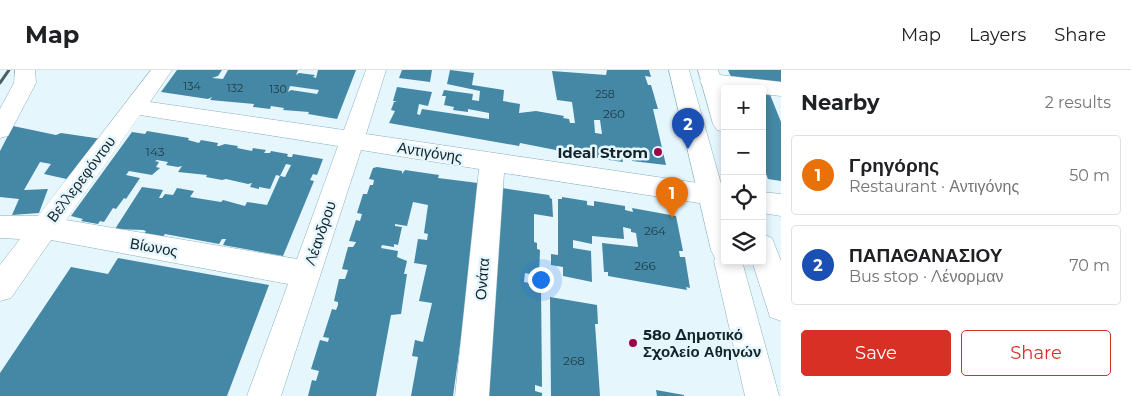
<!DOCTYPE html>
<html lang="en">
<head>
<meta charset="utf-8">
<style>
	:root { --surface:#fff; --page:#f2f2f2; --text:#202124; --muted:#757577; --line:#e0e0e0; --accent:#d93025 }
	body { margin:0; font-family:Montserrat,sans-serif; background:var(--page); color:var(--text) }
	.controls { position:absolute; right:15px; top:15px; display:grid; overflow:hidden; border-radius:5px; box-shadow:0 2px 8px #0003 }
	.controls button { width:45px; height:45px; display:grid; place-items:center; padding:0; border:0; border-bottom:1px solid var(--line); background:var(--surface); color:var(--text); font:25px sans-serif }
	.you { position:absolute; left:540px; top:209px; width:18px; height:18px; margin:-12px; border:4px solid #fff; border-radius:50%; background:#1a73e8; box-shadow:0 0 0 8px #1a73e833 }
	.badge { display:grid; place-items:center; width:32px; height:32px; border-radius:50%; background:var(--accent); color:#fff; font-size:16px; font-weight:700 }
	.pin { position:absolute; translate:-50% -41px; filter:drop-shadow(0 1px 2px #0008) }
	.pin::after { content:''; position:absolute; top:26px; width:18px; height:15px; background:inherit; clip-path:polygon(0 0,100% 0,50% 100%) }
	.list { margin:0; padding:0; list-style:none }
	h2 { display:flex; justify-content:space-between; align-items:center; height:65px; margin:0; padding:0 20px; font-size:21px }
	h2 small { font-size:16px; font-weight:400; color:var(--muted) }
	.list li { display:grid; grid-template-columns:32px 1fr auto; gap:15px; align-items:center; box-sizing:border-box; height:80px; margin:0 10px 10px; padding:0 10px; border:1px solid var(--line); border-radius:5px }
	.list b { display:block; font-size:19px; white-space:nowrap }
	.list p { margin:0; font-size:16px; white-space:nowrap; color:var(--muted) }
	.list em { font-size:16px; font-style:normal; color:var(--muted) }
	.actions { display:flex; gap:10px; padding:15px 20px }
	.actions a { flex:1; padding:11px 0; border:1px solid var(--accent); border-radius:5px; text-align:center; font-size:18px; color:var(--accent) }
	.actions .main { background:var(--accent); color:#fff }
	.icon { flex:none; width:28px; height:28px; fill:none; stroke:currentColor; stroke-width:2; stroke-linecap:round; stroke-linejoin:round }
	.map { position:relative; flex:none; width:781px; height:326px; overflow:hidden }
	header { display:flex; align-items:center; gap:30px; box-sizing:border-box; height:70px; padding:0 25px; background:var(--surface); border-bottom:1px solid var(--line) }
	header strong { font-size:24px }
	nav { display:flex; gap:28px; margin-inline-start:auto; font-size:18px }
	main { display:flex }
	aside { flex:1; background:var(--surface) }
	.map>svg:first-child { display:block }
	.building { fill:#4588a5; fill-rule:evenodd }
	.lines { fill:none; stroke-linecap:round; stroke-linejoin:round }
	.street-casing { stroke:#89afc1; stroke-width:1 }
	.secondary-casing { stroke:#89afc1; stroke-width:1 }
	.street { fill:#fff; fill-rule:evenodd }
	.secondary { fill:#fff; fill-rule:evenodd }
	.rail { stroke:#4e5e65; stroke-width:3 }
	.poi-dot { fill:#9e024a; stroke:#e6f6fd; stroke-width:2 }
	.labels { text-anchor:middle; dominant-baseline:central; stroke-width:5; stroke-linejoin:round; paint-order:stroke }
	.far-number-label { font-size:11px; fill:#203d4a }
	.number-label { font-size:12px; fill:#203d4a }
	.street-label { font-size:15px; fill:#14242b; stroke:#e6f6fd }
	.poi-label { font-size:15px; font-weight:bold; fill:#14242b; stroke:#e6f6fd; text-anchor:end }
</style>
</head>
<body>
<header>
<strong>Map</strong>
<nav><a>Map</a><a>Layers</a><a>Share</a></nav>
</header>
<main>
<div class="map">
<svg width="781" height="326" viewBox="0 0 781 326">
	<rect width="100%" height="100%" fill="#e6f6fd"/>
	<path class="building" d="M177,0h45l-4,6 -6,2 11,1 5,-9h70l-2,5 3,-2 16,2 -2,2 3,1 2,-8h38l-19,49 -29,-5 1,-2 -26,-2 1,-2 -13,-2 -1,3 -17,-2 1,-3 -44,-4 2,-3 -4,2 -47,-7zM290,16l29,4 -2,4 -26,-4 -3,2z
		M402,0h30l-2,12 -31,-4z
		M450,0l24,3 -2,12 32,5 -1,11 17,3 -1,9 17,-2 17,3 11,2 -1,2 6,1 1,4h5l-3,-21 -15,-2 -5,-29 54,4 1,-5h42l2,7 -6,-1 3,9h3l7,24h-5l13,56 -34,-4v-3l-7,-1h-3l1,5 -21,-3v-3l-4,-1v3l-19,-3v-3l-8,-1v2l-51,-10 -1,3 -130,-23 6,-12 -4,-1 3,-8 3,-1h-4l4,-14 35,5 -4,14 -9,-2 -2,10 3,1 2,-6 67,10v-6l-21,-4v3l-15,-2 1,-3 -10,-2 2,-9h-4l2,-6 29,4 -1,6 7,1 1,-10 -33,-7zM594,50h6l2,14 -7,-1z
		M728,0h53v12l-50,-5z
		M762,21l7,1 12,30v59l-13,-2 -6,-16z
		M13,56l43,9 5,-2 41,6 -31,41 -27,-6 7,-10 -11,-2 -16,28 24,-1 -9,24 -27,2 7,-16 -19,-2v-46z
		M147,61l42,7 -1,2 11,3 2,-3 17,3 -1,3h2l6,-2 13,2 -1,2 15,3 1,-3 13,2 -2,3h6l1,-2 17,3 -1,2 2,1h3l1,-3 30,5 -6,16 -4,-1 -3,6 4,1 -31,75 -60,-11 3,-6h-4l-3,5 -54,-10 -3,4 -19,-3 3,-4 -3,-1 -28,-1 27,-42 21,3 -4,8h3l3,-4 8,1 4,-7 17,3 -4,6 31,5 2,-2 22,6 2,-4 20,3 13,-29 5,1 6,-12 -5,-1 -6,12 -4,-1 -6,14 -11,-2v2l-9,-2 2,-4 -4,1 -22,-5 -4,1 -16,-3 1,-2 -29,-3 4,-6 -4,1 -12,-2 2,-3 -11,-2 -2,1 4,1 -3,5 4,1 -8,7 -23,-4 -3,4 14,3 -14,21 -2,-1 -8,11 -3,-1 -9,14 -4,-1 -2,3 -17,-3 2,-2 -12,-3 61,-84 13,2z
		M377,97l25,4v3l3,-4 34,5 -1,3 40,5 -13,127 -12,86h-42l7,-39 -6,-1 3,-16 8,2 9,-39 -13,-2 8,-36 -13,-2 4,-24 9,1 1,-6 -4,-1 4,-28 -15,-3 -6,24 -12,-2v2l7,1 -4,18 -4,-1v3l-12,-2 -1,3 17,3 -1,6 10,4 -3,13h3l-6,40 -10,1 -15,81h-68l4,-16 4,1 3,-10 -8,-2 9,-29 8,2 1,-4 -6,-1 9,-28 4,1 2,-5v-3l-4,-1 5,-22h6l3,-9 -6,-1 6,-22h5l2,-3 1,-2 -7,-1 7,-21 4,1 2,-7 -5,-1 6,-19h4l3,-9h3l1,-5 -5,-1 4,-11z
		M502,118l47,7 1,3 2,1 1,18 -19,-3v28l3,1v6l3,1 -1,26 -14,-3 -1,9 17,3 1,102 -7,-2v6l7,2v3h-58z
		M562,127l25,4v4l7,1v-5l31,5v4l8,2 -1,-4 44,8 7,35h-4l1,6h5l5,31 -4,-1 1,3 -79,-14v-4h-4l-2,-29 36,4 -2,-14 -5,-1v-3l-8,-2 1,12 -32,-3v8l-19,-4v8l18,3 1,31 -29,-6v-9l-12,-2v-11l7,1v-56h4z
		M118,188l151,27 -42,111h-227v-23l71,-106 37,7z
		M550,227l47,8 1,19h-3l5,72h-49z
		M656,320l28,5v1h-27z"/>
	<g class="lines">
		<defs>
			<path id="street" d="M15,0h20l1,13 -28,53 -8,2v-29l14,-26z
				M151,0h21l-22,32 194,28 22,-60h20l-20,64 359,53v20l-221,-34 -15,223h-34l24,-227 -118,-19 -80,246h-34l41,-112 -237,-44 -40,58 -11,3v-36l20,-26 -20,-1v-22h38zM140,45l198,31 -41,113 -231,-39z
				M711,4l70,8v14l-19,-2v-5l-37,1 -22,-4 -3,-5 3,-5z
				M762,122l19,2v22l-19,-3z"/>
			<path id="secondary" d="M669,0h20l36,128v63h17l37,135h-34l-31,-135 1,-3 -4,-8z
				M698,0h20l7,19v43l-8,-2 -4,-6z
				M762,164l10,4 9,23v60l-11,-4 -18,-56h10z"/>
		</defs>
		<use href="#street" class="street-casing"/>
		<use href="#secondary" class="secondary-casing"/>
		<use href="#street" class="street"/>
		<use href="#secondary" class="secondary"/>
		<path class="rail" d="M0,13l9,-13"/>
	</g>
	<g class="poi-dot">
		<circle cx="658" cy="82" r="5"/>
		<circle cx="633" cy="273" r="5"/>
	</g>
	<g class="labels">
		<g class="far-number-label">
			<text x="192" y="16">134</text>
			<text x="235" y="18">132</text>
			<text x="278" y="19">130</text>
			<text x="605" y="24">258</text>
		</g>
		<g class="number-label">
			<text x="614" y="43">260</text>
			<text x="155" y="81">143</text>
			<text x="655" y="160">264</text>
			<text x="645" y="195">266</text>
			<text x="574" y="290">268</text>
		</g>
		<g class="street-label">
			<text transform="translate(430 82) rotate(9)">Αντιγόνης</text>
			<text transform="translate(81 109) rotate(-53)">Βελλερεφόντου</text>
			<text transform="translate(320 163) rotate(-71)">Λέανδρου</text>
			<text transform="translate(154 177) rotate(10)">Βίωνος</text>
			<text transform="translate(482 209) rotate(-85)">Ονάτα</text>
		</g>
		<g class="poi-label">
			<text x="648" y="82">Ideal Strom</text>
			<text x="643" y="264" text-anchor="start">58ο Δημοτικό<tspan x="643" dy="17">Σχολείο Αθηνών</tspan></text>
		</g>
	</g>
</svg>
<div class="controls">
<button>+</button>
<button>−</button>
<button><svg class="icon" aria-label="locate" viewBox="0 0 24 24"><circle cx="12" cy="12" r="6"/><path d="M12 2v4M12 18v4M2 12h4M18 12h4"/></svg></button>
<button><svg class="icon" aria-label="layers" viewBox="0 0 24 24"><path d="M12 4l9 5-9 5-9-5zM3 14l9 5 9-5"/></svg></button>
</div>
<div class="you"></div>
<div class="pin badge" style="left:672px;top:148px;background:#e8710a">1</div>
<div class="pin badge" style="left:688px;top:79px;background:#1a4fb4">2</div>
</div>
<aside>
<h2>Nearby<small>2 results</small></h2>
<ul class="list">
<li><span class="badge" style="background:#e8710a">1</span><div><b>Γρηγόρης</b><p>Restaurant · Αντιγόνης</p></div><em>50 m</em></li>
<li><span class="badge" style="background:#1a4fb4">2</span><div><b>ΠΑΠΑΘΑΝΑΣΙΟΥ</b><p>Bus stop · Λένορμαν</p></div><em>70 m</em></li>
</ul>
<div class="actions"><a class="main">Save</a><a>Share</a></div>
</aside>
</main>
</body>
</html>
